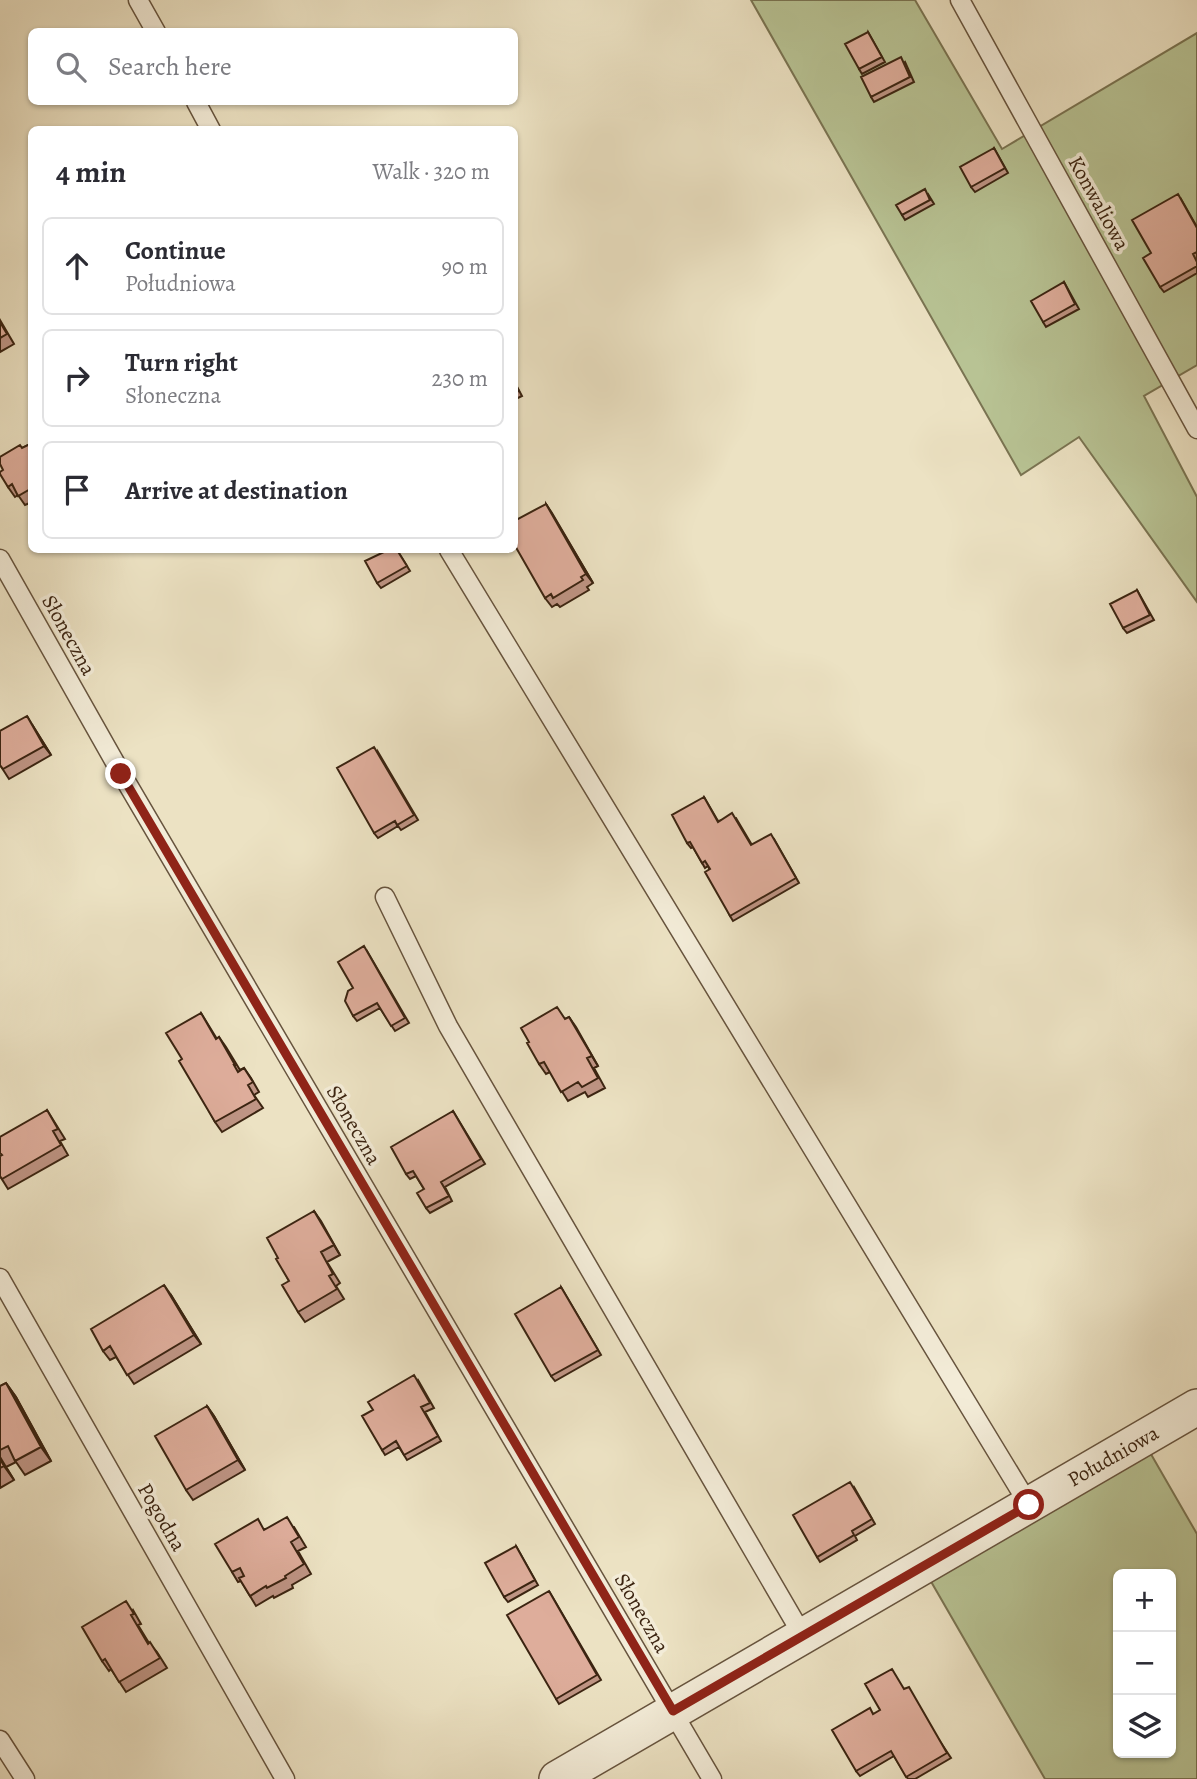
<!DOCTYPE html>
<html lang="en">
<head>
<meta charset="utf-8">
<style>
	:root { --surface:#fff; --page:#f2f2f3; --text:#2b2b33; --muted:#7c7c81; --line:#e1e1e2 }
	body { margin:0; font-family:Alegreya,serif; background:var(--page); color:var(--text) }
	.controls { position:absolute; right:21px; bottom:21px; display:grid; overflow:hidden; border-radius:10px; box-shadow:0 2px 5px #0004 }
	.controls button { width:63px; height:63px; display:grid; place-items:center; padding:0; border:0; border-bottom:2px solid var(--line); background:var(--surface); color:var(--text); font:35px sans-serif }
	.stop { position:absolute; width:21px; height:21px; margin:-16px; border:5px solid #8f2418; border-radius:50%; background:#fff }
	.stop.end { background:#8f2418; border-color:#fff; box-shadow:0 2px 7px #0008 }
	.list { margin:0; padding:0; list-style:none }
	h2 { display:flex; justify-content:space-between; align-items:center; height:91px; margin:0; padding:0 28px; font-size:30px }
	h2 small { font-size:23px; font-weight:400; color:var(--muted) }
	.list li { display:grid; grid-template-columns:46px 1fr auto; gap:21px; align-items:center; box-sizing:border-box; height:98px; margin:0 14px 14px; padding:0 14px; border:2px solid var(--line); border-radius:10px }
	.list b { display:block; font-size:26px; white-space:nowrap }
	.list p { margin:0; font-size:23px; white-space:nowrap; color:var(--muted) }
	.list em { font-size:23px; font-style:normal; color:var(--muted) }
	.icon { flex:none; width:38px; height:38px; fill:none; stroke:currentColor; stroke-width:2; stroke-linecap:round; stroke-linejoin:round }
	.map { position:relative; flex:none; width:1197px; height:1779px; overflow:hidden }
	.search { position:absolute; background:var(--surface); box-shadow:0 2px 5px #0004; left:28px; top:28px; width:490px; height:77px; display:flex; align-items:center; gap:18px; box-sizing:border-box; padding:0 24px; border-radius:10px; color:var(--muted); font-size:26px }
	.panel { position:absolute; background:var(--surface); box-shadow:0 2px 5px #0004; left:28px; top:126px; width:490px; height:427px; border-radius:10px }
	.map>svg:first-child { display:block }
	.green { fill:#b8c394; stroke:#7a7452; stroke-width:2; fill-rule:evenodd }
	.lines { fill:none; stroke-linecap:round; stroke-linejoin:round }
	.service-casing { stroke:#67543e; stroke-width:21 }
	.minor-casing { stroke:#67543e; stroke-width:38 }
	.service { stroke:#f3ecd8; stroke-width:18 }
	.minor { stroke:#f3ecd8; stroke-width:35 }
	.wall { fill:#bf9585; stroke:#3b2411; stroke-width:2 }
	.shaded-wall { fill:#9b796c; stroke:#3b2411; stroke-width:2 }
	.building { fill:#dead9b; stroke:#3b2411; stroke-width:2 }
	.route { stroke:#8f2418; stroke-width:9 }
	.labels { text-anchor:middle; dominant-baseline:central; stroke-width:7; stroke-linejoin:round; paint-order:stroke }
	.street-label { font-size:21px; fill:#3b2411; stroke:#f3ecd8 }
</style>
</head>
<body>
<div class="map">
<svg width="1197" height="1779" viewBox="0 0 1197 1779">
	<rect width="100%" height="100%" fill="#ece2c3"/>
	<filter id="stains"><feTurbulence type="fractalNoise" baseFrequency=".00286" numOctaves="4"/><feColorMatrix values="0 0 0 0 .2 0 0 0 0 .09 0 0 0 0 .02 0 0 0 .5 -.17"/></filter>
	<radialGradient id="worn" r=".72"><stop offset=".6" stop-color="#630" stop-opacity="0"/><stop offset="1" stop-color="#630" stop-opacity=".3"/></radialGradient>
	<path class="green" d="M751,0h164l87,149 195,-116v332l-53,31 53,101v105l-118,-165 -58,38z
		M1148,1449l49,85v245h-152l-116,-201zM1118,1574h53v179h-53z"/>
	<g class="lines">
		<defs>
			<path id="service" d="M138,0l18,32
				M960,0l237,429
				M196,102l15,28
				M449,550l580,955
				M0,559l121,214 591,1006
				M385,897l63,129 355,610
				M0,1278l285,501
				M0,1740l25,39"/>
			<path id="minor" d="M557,1779l640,-372"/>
		</defs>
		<use href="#service" class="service-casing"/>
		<use href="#minor" class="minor-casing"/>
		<use href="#service" class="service"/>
		<use href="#minor" class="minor"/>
	</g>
	<path class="wall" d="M868,32l17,30 -23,12 -3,-5z
		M905,62l9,20 -40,20 -3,-5z
		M994,148l14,25 -33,19 -4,-5z
		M928,194l6,10 -29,16 -3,-5z
		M1181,199l16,28v46l-33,19 -4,-5 -9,-34z
		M1064,282l15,27 -33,18 -3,-5z
		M0,320l14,24 -14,8z
		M514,381l8,15 -8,4z
		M32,443v59l-7,3 -7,-10 -3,2 -7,-10 -5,-17 19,-22z
		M546,504l47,79 -6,4 2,3 -29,17 -3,-3 -5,3 -7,-9z
		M397,550l13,21 -29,17 -4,-5z
		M1137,590l17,30 -27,13 -4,-5z
		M33,726l18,29 -42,24 -9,-14z
		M378,752l40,68 -17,10 -3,-4 -20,12 -4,-5z
		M704,797l14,24 18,-3 16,27 22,-6 25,44 -66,38 -3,-5 -22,-50 -3,2 -12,-21 -2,1 -4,-5z
		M367,951l42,72 -14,8 -15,-23 -23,13 -4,-5v-28z
		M201,1013l16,26 2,-2 7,10 14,23 4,-2 7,10 8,14 -5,3 9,13 -41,24 -7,-10 -33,-63z
		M569,1017l29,49 -4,2 11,20 -17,9 -3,-5 -17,9 -18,-29 -4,2 -7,-10 26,-45z
		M47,1110l18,29 -5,2 8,14 -60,34 -8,-13z
		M453,1111l32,53 -40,23 7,14 -22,12 -4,-5 -2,-19 -8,-13 -6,3 -4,-5z
		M314,1211l26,44 -13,7 13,21 -4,3 8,13 -39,23 -7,-10 -9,-31 -11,-23z
		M561,1287l40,68 -46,26 -4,-5z
		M171,1295l30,49 -67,40 -18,-27 -6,3 -7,-9z
		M418,1380l16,28 -9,4 16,29 -34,19 -8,-13 -14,8 -3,-5z
		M6,1383l10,14 35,64 -26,14 -9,-13 -10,5 8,13 -14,8v-102z
		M207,1406l7,10 31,54 -52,30 -7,-10z
		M854,1487l21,37 -20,12 2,4 -37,22 -3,-5z
		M294,1527l12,20 -8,4 13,23 -19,11 1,3 -19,10 -1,-2 -17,10 -15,-25 -3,1 -6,-10 33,-43z
		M516,1546l22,39 -30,17 -4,-5z
		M549,1591l52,89 -42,24 -3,-5z
		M133,1610l8,14 -3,1 11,18 8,9 10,16 -41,24 -15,-23 -2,2 -7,-10z
		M905,1689l46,69 -36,21h-7l-14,-23 -34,20 -4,-5 24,-61z"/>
	<path class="shaded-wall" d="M546,504l6,9 41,70 -7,-9z
		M27,716l6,10 18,29 -7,-9z
		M569,1017l7,10 22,39 -6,-10z
		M314,1211l7,10 19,34 -6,-10z
		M164,1285l7,10 30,49 -7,-9z
		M6,1383l10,14 35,64 -10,-14z
		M207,1406l7,10 31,54 -7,-10z
		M0,1457l6,10 8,13 -10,-14z"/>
	<path class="building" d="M868,32l14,25 -23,12 -14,-25z
		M901,57l9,20 -39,20 -10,-20z
		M994,148l11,20 -34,19 -11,-20z
		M925,189l5,11 -28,15 -6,-10z
		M1178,194l19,34v24l-4,2 4,8v4l-37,21 -17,-29 8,-5 -19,-33z
		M1064,282l11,22 -32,18 -12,-21z
		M0,322l7,12 -7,4z
		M514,383l5,8 -5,2z
		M32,443v45l-14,8 -6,-12 -4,3 -8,-13v-2l3,-2 -3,-6v-7l20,-12 2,3z
		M546,504l40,70 -5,3 2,3 -30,18 -2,-4 -6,4 -31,-54v-23z
		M388,550h9l10,16 -30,17 -12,-22z
		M1137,590l13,25 -27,13 -13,-24z
		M27,716l17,30 -41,23 -3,-4v-34z
		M374,747l40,68 -17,10 -2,-4 -21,12 -37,-65z
		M704,797l14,25 14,-9 19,32 20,-11 25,44 -66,38 -25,-44 5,-3 -5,-8 -3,2 -12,-21 -3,1 -15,-28z
		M364,946l41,72 -14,8 -14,-23 -24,13 -8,-15 3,-10 5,-3 -15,-26z
		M557,1007l8,12 4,-2 23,39 -5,2 11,20 -16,9 -4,-5 -17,10 -17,-30 -5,2 -12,-21 2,-1 -8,-14z
		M201,1013l15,26 3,-2 16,28h-1l4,7 6,-4 9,14 -5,3 8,14 -41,23 -36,-61 3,-2 -16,-26z
		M47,1110l11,19 -5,2 8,14 -59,34 -2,-3v-20l2,-1 -2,-2v-16z
		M453,1111l28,48 -40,23 8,14 -23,12 -9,-15 7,-4 -11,-18 -7,3 -15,-27z
		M314,1211l20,34 -13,7 12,22 -4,2 8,13 -39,23 -16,-27 7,-4 -13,-22 2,-1 -11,-20z
		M164,1285l30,50 -67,40 -17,-29 -7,5 -12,-22z
		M561,1287l37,63 -47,26 -36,-62z
		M414,1375l16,28 -9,4 17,29 -34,19 -8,-14 -14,9 -20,-34 11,-6 -5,-8z
		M6,1383l35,64 -26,14 -7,-15 -8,4v-64z
		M207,1406l31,54 -52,30 -31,-54z
		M0,1459l4,7 -4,2z
		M850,1482l22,37 -20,12 2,4 -37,22 -24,-42z
		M287,1517l12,20 -8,5 13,22 -19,12 1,2 -19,10 -1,-2 -16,10 -11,-18 5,-2 -4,-8 -8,4 -17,-28 43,-25 6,11z
		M516,1546l19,34 -31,17 -19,-34z
		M549,1591l48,84 -41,24 -49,-84z
		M126,1601l8,13 -3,1 17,29 2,-2 10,16 -41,24 -14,-23 -3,2 -20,-34z
		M892,1669l12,20 5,-2 38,66 -41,24 -15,-26 -35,20 -24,-41 38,-22 3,6 7,-4 -15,-26z"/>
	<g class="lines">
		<path class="route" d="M121,774l552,937 356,-206"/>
	</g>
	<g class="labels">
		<g class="street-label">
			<text transform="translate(1099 203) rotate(61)">Konwaliowa</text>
			<text transform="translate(69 635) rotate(61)">Słoneczna</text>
			<text transform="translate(354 1125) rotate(60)">Słoneczna</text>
			<text transform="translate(1113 1456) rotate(-30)">Południowa</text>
			<text transform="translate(162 1517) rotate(60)">Pogodna</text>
			<text transform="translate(642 1613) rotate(60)">Słoneczna</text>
		</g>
	</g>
	<rect width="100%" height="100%" filter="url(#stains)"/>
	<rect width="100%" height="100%" fill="url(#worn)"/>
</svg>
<div class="controls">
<button>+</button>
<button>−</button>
<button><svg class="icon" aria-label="layers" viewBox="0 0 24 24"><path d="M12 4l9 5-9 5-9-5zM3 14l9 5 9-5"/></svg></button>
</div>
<div class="stop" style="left:1029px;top:1505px"></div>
<div class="stop end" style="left:121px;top:774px"></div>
<div class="search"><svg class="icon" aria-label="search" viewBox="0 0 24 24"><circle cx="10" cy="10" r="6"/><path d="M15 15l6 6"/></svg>Search here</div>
<section class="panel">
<h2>4 min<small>Walk · 320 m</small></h2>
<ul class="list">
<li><svg class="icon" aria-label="ahead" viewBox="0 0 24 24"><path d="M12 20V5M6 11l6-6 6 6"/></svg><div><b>Continue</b><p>Południowa</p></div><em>90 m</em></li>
<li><svg class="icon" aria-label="right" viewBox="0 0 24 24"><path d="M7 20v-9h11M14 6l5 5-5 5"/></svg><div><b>Turn right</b><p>Słoneczna</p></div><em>230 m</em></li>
<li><svg class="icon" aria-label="arrive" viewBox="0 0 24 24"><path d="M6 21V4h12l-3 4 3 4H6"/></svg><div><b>Arrive at destination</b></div></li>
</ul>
</section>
</div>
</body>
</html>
